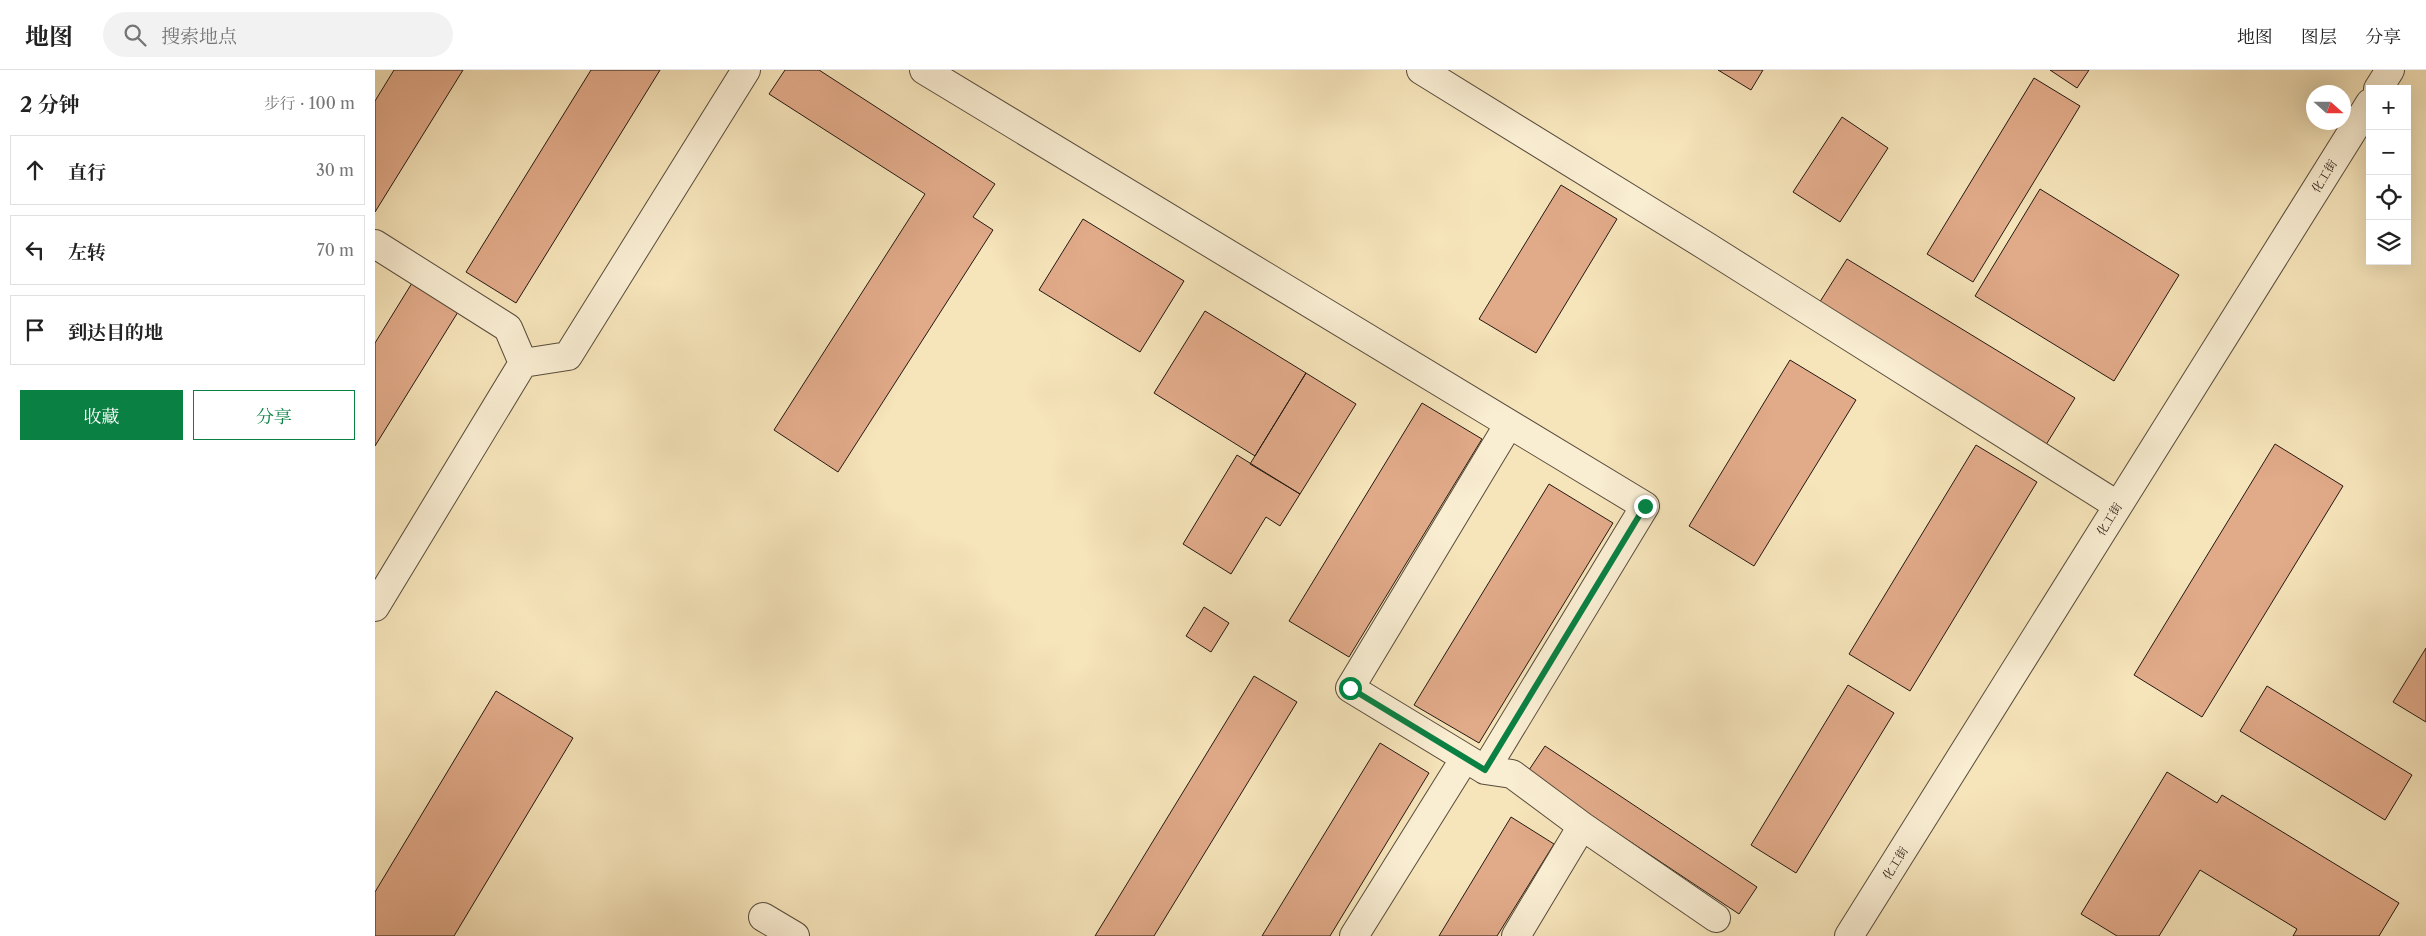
<!DOCTYPE html>
<html lang="zh">
<head>
<meta charset="utf-8">
<style>
	:root { --surface:#fff; --page:#f2f2f2; --text:#222; --muted:#767676; --line:#e0e0e0; --accent:#0b8043 }
	body { margin:0; font-family:"Libre Caslon Text","Noto Serif SC",serif; background:var(--page); color:var(--text) }
	.controls { position:absolute; right:15px; top:15px; display:grid; overflow:hidden; border-radius:0px; box-shadow:0 5px 20px #0002 }
	.controls button { width:45px; height:45px; display:grid; place-items:center; padding:0; border:0; border-bottom:1px solid var(--line); background:var(--surface); color:var(--text); font:25px sans-serif }
	.compass { position:absolute; left:1931px; top:15px; width:45px; height:45px; border-radius:50%; background:var(--surface); box-shadow:0 5px 20px #0002; rotate:111deg }
	.stop { position:absolute; width:15px; height:15px; margin:-11px; border:4px solid #0b8043; border-radius:50%; background:#fff }
	.stop.end { background:#0b8043; border-color:#fff; box-shadow:0 1px 5px #0008 }
	.list { margin:0; padding:0; list-style:none }
	h2 { display:flex; justify-content:space-between; align-items:center; height:65px; margin:0; padding:0 20px; font-size:21px }
	h2 small { font-size:16px; font-weight:400; color:var(--muted) }
	.list li { display:grid; grid-template-columns:32px 1fr auto; gap:15px; align-items:center; box-sizing:border-box; height:70px; margin:0 10px 10px; padding:0 10px; border:1px solid var(--line); border-radius:0px }
	.list b { display:block; font-size:19px; white-space:nowrap }
	.list em { font-size:16px; font-style:normal; color:var(--muted) }
	.actions { display:flex; gap:10px; padding:15px 20px }
	.actions a { flex:1; padding:11px 0; border:1px solid var(--accent); border-radius:0px; text-align:center; font-size:18px; color:var(--accent) }
	.actions .main { background:var(--accent); color:#fff }
	.icon { flex:none; width:28px; height:28px; fill:none; stroke:currentColor; stroke-width:2; stroke-linecap:round; stroke-linejoin:round }
	.map { position:relative; flex:none; width:2051px; height:866px; overflow:hidden }
	header { display:flex; align-items:center; gap:30px; box-sizing:border-box; height:70px; padding:0 25px; background:var(--surface); border-bottom:1px solid var(--line) }
	header strong { font-size:24px }
	nav { display:flex; gap:28px; margin-inline-start:auto; font-size:18px }
	.search { width:350px; height:45px; background:var(--page); display:flex; align-items:center; gap:12px; box-sizing:border-box; padding:0 18px; border-radius:28px; color:var(--muted); font-size:19px }
	main { display:flex }
	aside { flex:1; background:var(--surface) }
	.map>svg:first-child { display:block }
	.building { fill:#e1aa89; stroke:#241912 }
	.lines { fill:none; stroke-linecap:round; stroke-linejoin:round }
	.minor-casing { stroke:#584c3c; stroke-width:30 }
	.minor { stroke:#f9edd2; stroke-width:28 }
	.route { stroke:#0b8043; stroke-width:6 }
	.labels { text-anchor:middle; dominant-baseline:central; stroke-width:4.5; stroke-linejoin:round; paint-order:stroke }
	.street-label { font-size:12px; fill:#241912; stroke:#f9edd2 }
</style>
</head>
<body>
<header>
<strong>地图</strong>
<div class="search"><svg class="icon" aria-label="search" viewBox="0 0 24 24"><circle cx="10" cy="10" r="6"/><path d="M15 15l6 6"/></svg>搜索地点</div>
<nav><a>地图</a><a>图层</a><a>分享</a></nav>
</header>
<main>
<aside>
<h2>2 分钟<small>步行 · 100 m</small></h2>
<ul class="list">
<li><svg class="icon" aria-label="ahead" viewBox="0 0 24 24"><path d="M12 20V5M6 11l6-6 6 6"/></svg><div><b>直行</b></div><em>30 m</em></li>
<li><svg class="icon" aria-label="left" viewBox="0 0 24 24"><path d="M17 20v-9H6M10 6l-5 5 5 5"/></svg><div><b>左转</b></div><em>70 m</em></li>
<li><svg class="icon" aria-label="arrive" viewBox="0 0 24 24"><path d="M6 21V4h12l-3 4 3 4H6"/></svg><div><b>到达目的地</b></div></li>
</ul>
<div class="actions"><a class="main">收藏</a><a>分享</a></div>
</aside>
<div class="map">
<svg width="2051" height="866" viewBox="0 0 2051 866">
	<rect width="100%" height="100%" fill="#f6e4ba"/>
	<filter id="stains"><feTurbulence type="fractalNoise" baseFrequency=".004" numOctaves="4"/><feColorMatrix values="0 0 0 0 .2 0 0 0 0 .09 0 0 0 0 .02 0 0 0 .5 -.17"/></filter>
	<radialGradient id="worn" r=".72"><stop offset=".6" stop-color="#630" stop-opacity="0"/><stop offset="1" stop-color="#630" stop-opacity=".3"/></radialGradient>
	<path class="building" d="M19,0h69l-88,142v-111z
		M216,0h69l-144,233 -50,-31z
		M410,0h34l176,114 -22,33 20,13 -155,242 -64,-42 151,-236 -156,-100z
		M1343,0h45l-12,20z
		M1675,0h39l-12,18z
		M1659,8l46,28 -107,176 -46,-28z
		M1467,47l46,31 -48,74 -47,-30z
		M1186,115l56,34 -81,134 -57,-34z
		M1665,119l139,86 -65,106 -139,-85z
		M708,149l101,62 -44,71 -101,-62z
		M1472,189l228,139 -31,50 -228,-140z
		M37,213l46,29 -83,134v-103z
		M830,241l101,62 -51,83 -101,-63z
		M1415,290l66,40 -102,166 -65,-40z
		M931,303l50,31 -56,90 -50,-30z
		M1047,333l60,36 -133,218 -60,-36z
		M1900,374l68,42 -141,231 -68,-42z
		M1601,375l61,37 -127,209 -61,-37z
		M862,385l63,39 -20,32 -14,-9 -35,57 -48,-30z
		M1174,414l64,39 -134,220 -65,-38z
		M829,537l25,16 -18,29 -25,-16z
		M2051,578v74l-33,-20z
		M879,606l43,26 -143,234h-59z
		M1473,615l46,28 -98,160 -45,-28z
		M1892,616l145,89 -27,45 -145,-89z
		M121,621l77,47 -119,198h-79v-44z
		M1005,673l49,30 -99,163h-68z
		M1170,676l212,141 -18,27 -212,-141z
		M1792,702l50,31 5,-8 177,108 -20,33h-86l4,-7 -97,-59 -41,66h-42l-36,-22z
		M1136,747l43,27 -57,92h-58z"/>
	<g class="lines">
		<defs>
			<path id="minor" d="M549,0l721,436 -160,264 -135,-82 159,-264
				M1046,0l285,176 411,259
				M2003,19l12,-19
				M0,174l133,84 15,35
				M0,537l148,-244 45,-7 178,-286
				M1110,700l27,4 70,52 134,92
				M388,847l32,19
				M979,866l111,-178
				M1141,866l66,-110
				M1474,866l521,-833"/>
		</defs>
		<use href="#minor" class="minor-casing"/>
		<use href="#minor" class="minor"/>
	</g>
	<g class="lines">
		<path class="route" d="M975,618l135,82 160,-264"/>
	</g>
	<g class="labels">
		<g class="street-label">
			<text transform="translate(1949 106) rotate(-58)">化工街</text>
			<text transform="translate(1734 449) rotate(-58)">化工街</text>
			<text transform="translate(1520 793) rotate(-58)">化工街</text>
		</g>
	</g>
	<rect width="100%" height="100%" filter="url(#stains)"/>
	<rect width="100%" height="100%" fill="url(#worn)"/>
</svg>
<div class="controls">
<button>+</button>
<button>−</button>
<button><svg class="icon" aria-label="locate" viewBox="0 0 24 24"><circle cx="12" cy="12" r="6"/><path d="M12 2v4M12 18v4M2 12h4M18 12h4"/></svg></button>
<button><svg class="icon" aria-label="layers" viewBox="0 0 24 24"><path d="M12 4l9 5-9 5-9-5zM3 14l9 5 9-5"/></svg></button>
</div>
<svg class="compass" viewBox="-18 -18 36 36"><path d="M0-13l5 13h-10z" fill="#e53935"/><path d="M0 13l5-13h-10z" fill="#767676"/></svg>
<div class="stop" style="left:975px;top:618px"></div>
<div class="stop end" style="left:1270px;top:436px"></div>
</div>
</main>
</body>
</html>
